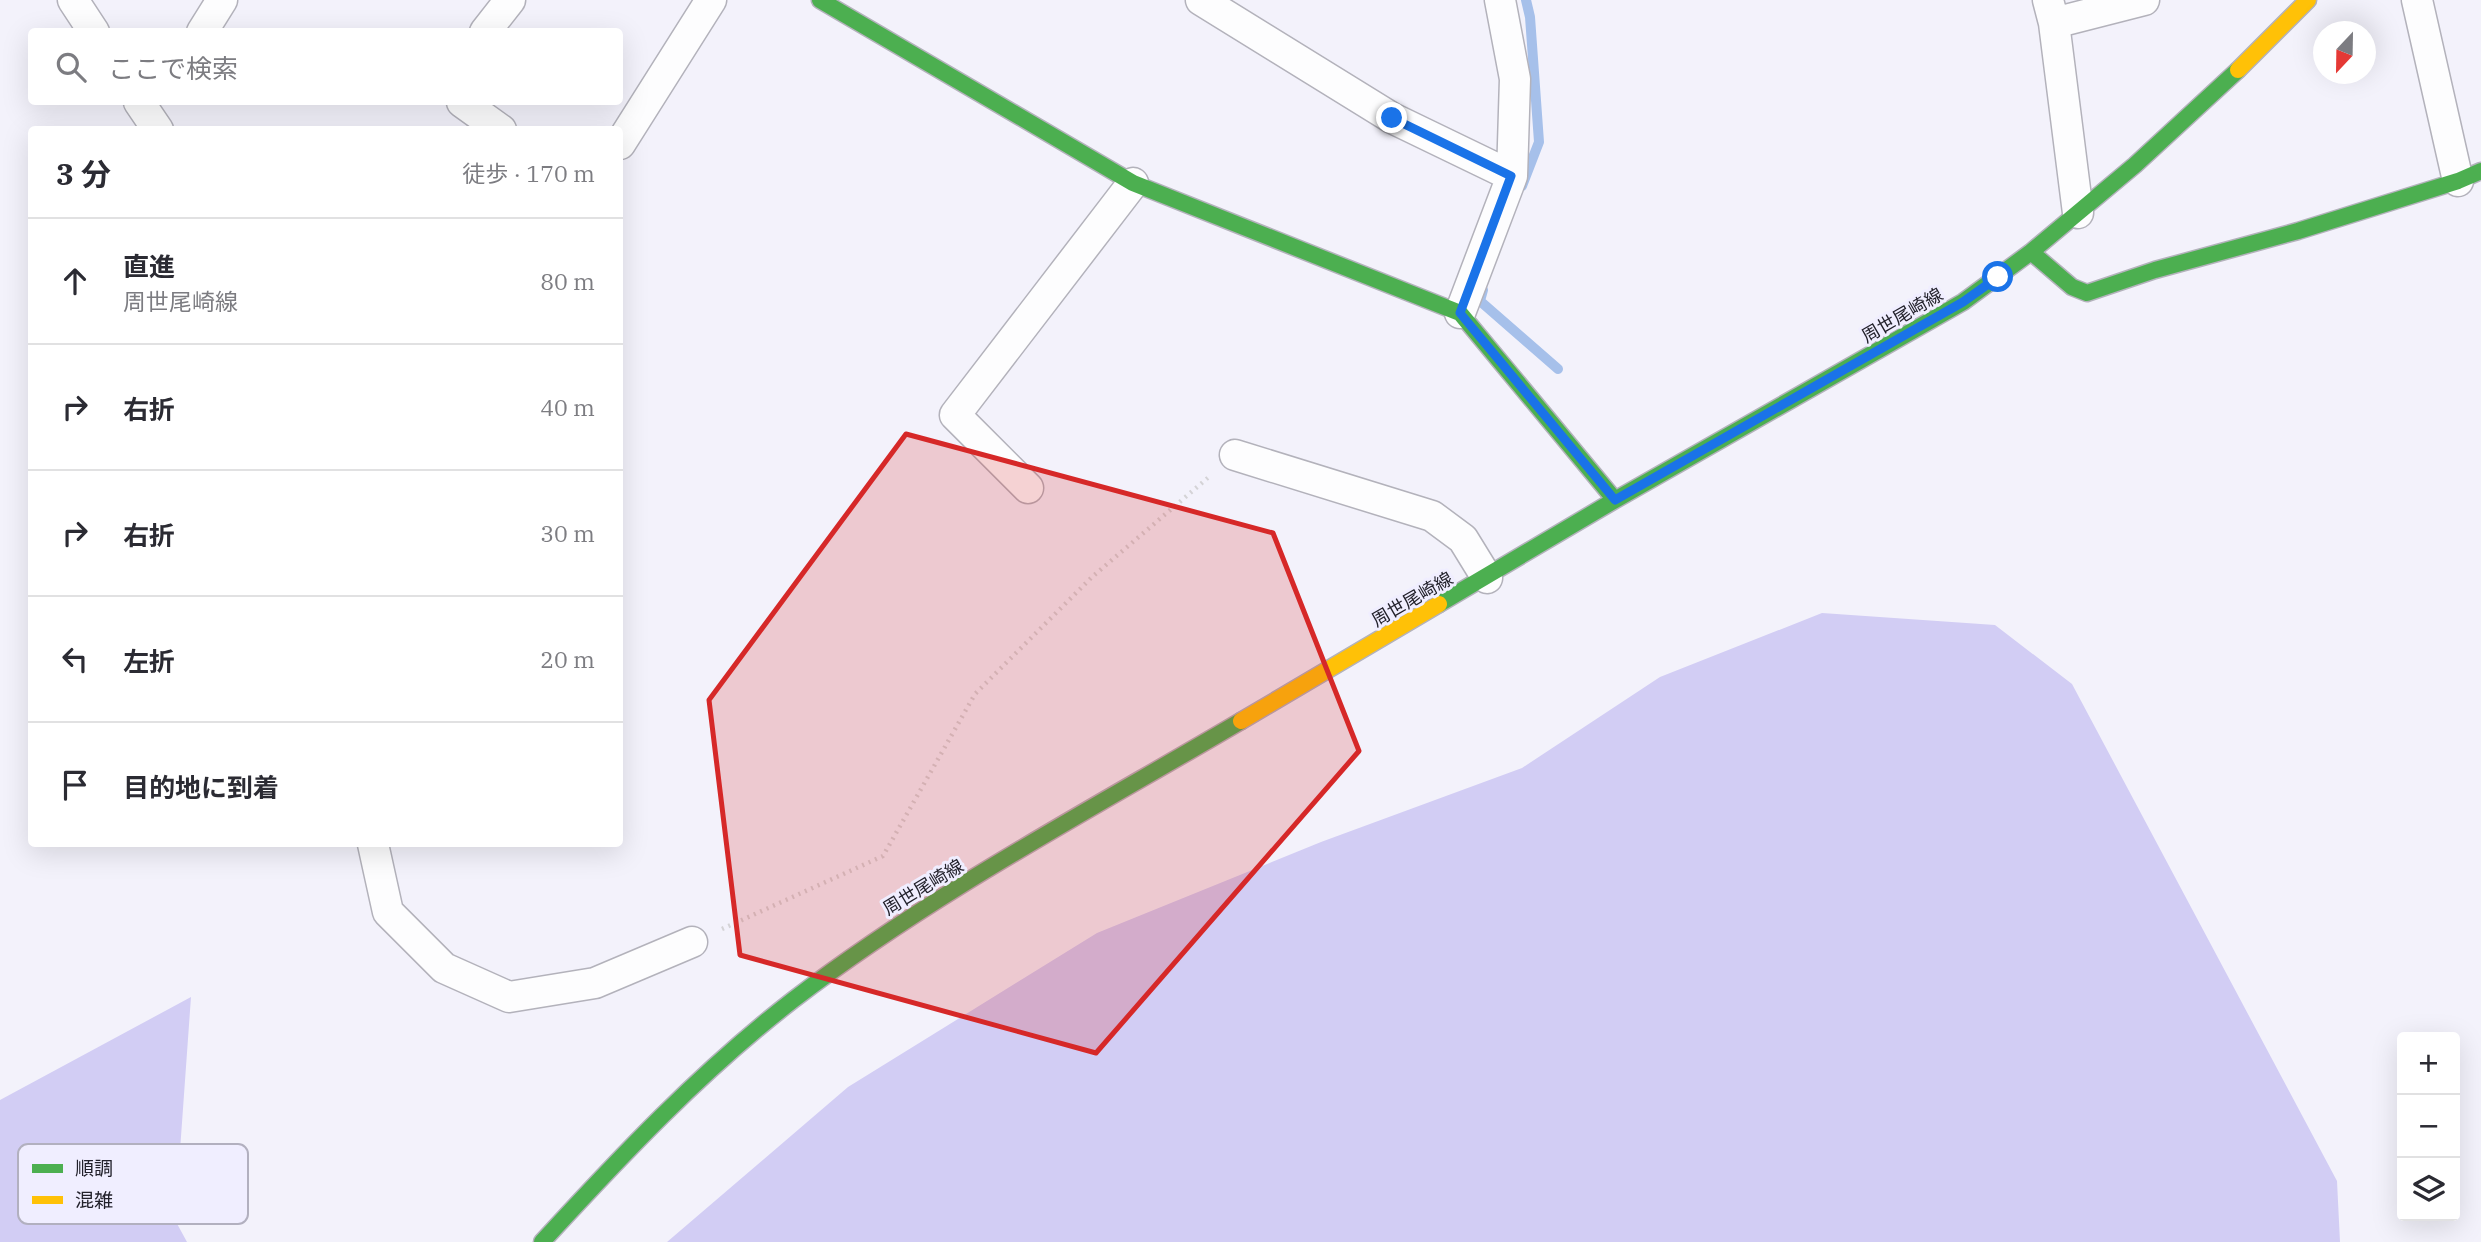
<!DOCTYPE html>
<html lang="ja">
<head>
<meta charset="utf-8">
<style>
	:root { --surface:#fff; --page:#f7f7f7; --text:#2b2b33; --muted:#7c7c81; --line:#e1e1e2 }
	body { margin:0; font-family:"IBM Plex Serif","Noto Sans JP",serif; background:var(--page); color:var(--text) }
	.controls { position:absolute; right:21px; bottom:21px; display:grid; overflow:hidden; border-radius:7px; box-shadow:0 7px 28px #0002 }
	.controls button { width:63px; height:63px; display:grid; place-items:center; padding:0; border:0; border-bottom:2px solid var(--line); background:var(--surface); color:var(--text); font:35px sans-serif }
	.compass { position:absolute; left:2313px; top:21px; width:63px; height:63px; border-radius:50%; background:var(--surface); box-shadow:0 7px 28px #0002; rotate:202deg }
	.stop { position:absolute; width:21px; height:21px; margin:-16px; border:5px solid #1a73e8; border-radius:50%; background:#fff }
	.stop.end { background:#1a73e8; border-color:#fff; box-shadow:0 2px 7px #0008 }
	.list { margin:0; padding:0; list-style:none }
	h2 { display:flex; justify-content:space-between; align-items:center; height:91px; margin:0; padding:0 28px; font-size:30px }
	h2 small { font-size:23px; font-weight:400; color:var(--muted) }
	.list li { display:grid; grid-template-columns:46px 1fr auto; gap:21px; align-items:center; box-sizing:border-box; height:126px; padding:0 28px; border-top:2px solid var(--line) }
	.list b { display:block; font-size:26px; white-space:nowrap }
	.list p { margin:0; font-size:23px; white-space:nowrap; color:var(--muted) }
	.list em { font-size:23px; font-style:normal; color:var(--muted) }
	.icon { flex:none; width:38px; height:38px; fill:none; stroke:currentColor; stroke-width:2; stroke-linecap:round; stroke-linejoin:round }
	.map { position:relative; flex:none; width:2481px; height:1242px; overflow:hidden }
	.search { position:absolute; background:var(--surface); box-shadow:0 7px 28px #0002; left:28px; top:28px; width:595px; height:77px; display:flex; align-items:center; gap:18px; box-sizing:border-box; padding:0 24px; border-radius:7px; color:var(--muted); font-size:26px }
	.panel { position:absolute; background:var(--surface); box-shadow:0 7px 28px #0002; left:28px; top:126px; width:595px; height:721px; border-radius:7px }
	.map>svg:first-child { display:block }
	.forest { fill:#d2cdf4 }
	.lines { fill:none; stroke-linecap:round; stroke-linejoin:round }
	.stream { stroke:#a6c0ea; stroke-width:10 }
	.street-casing { stroke:#b3b2bb; stroke-width:33 }
	.fast-casing { stroke:#b3b2bb; stroke-width:19 }
	.slow-casing { stroke:#b3b2bb; stroke-width:19 }
	.path { stroke:#d4d3d6; stroke-width:4.5; stroke-dasharray:2 5; stroke-linecap:butt }
	.street { stroke:#fdfdfe; stroke-width:30 }
	.fast { stroke:#4caf50; stroke-width:16 }
	.slow { stroke:#ffc107; stroke-width:16 }
	.route { stroke:#1a73e8; stroke-width:9 }
	.marked { fill:#d62828; fill-opacity:0.2; stroke:#d62828; stroke-width:5; stroke-linejoin:round }
	.labels { text-anchor:middle; dominant-baseline:central; stroke-width:6; stroke-linejoin:round; paint-order:stroke }
	.street-label { font-size:18px; fill:#22212b; stroke:#f0eeff }
	.key { fill:#f0eeff; stroke:#b2b0bf; stroke-width:2 }
	.key-label { font-size:19px; fill:#22212b }
</style>
</head>
<body>
<div class="map">
<svg width="2481" height="1242" viewBox="0 0 2481 1242">
	<rect width="100%" height="100%" fill="#f3f2fb"/>
	<path class="forest" d="M1822,613l173,12 77,59 265,497 3,61h-1673l181,-155 249,-154 224,-91 201,-74 138,-91z
		M191,997l-16,223 12,22h-187v-142z"/>
	<g class="lines">
		<path class="stream" d="M1522,186l17,-44 -9,-125 -4,-17
			M1483,290l-3,11 78,68"/>
		<defs>
			<path id="street" d="M73,0l21,32
				M1201,0l191,118 120,58
				M2048,0l6,23 24,190
				M2417,0l41,181
				M2054,23l90,-23
				M202,32l20,-32
				M485,32l25,-32
				M139,102l19,28
				M462,102l39,28
				M620,144l91,-144
				M1460,313l52,-137 3,-97 -15,-79
				M1235,455l197,61 31,23 24,39
				M1028,488l-73,-73 178,-232
				M373,844l15,68 56,56 65,29 86,-14 97,-41"/>
			<path id="fast" d="M820,0l313,183 327,130 155,187
				M2031,252l41,35 15,6 68,-23 143,-39 160,-50 23,-10
				M1439,604l176,-104 348,-198 68,-50 104,-87 103,-95
				M542,1242c79,-86 158,-170 251,-242 140,-107 297,-190 448,-279"/>
			<path id="slow" d="M2238,70l70,-70
				M1241,721l198,-117"/>
		</defs>
		<use href="#street" class="street-casing"/>
		<use href="#fast" class="fast-casing"/>
		<use href="#slow" class="slow-casing"/>
		<path class="path" d="M722,929l161,-73 92,-162 117,-117 118,-101"/>
		<use href="#street" class="street"/>
		<use href="#fast" class="fast"/>
		<use href="#slow" class="slow"/>
	</g>
	<g class="lines">
		<path class="route" d="M1392,118l119,58 -51,137 155,187 348,-198 35,-25"/>
	</g>
	<path class="marked" d="M906,434l367,99 86,218 -263,302 -356,-98 -31,-255z"/>
	<g class="labels">
		<g class="street-label">
			<text transform="translate(1902 315) rotate(-30)">周世尾崎線</text>
			<text transform="translate(1412 599) rotate(-30)">周世尾崎線</text>
			<text transform="translate(923 887) rotate(-31)">周世尾崎線</text>
		</g>
	</g>
	<rect x="18" y="1144" width="230" height="80" rx="10" class="key"/>
	<rect x="32" y="1164" width="31" height="9" fill="#4caf50"/>
	<rect x="32" y="1196" width="31" height="8" fill="#ffc107"/>
	<g class="key-label">
		<text x="75" y="1175">順調</text>
		<text x="75" y="1207">混雑</text>
	</g>
</svg>
<div class="controls">
<button>+</button>
<button>−</button>
<button><svg class="icon" aria-label="layers" viewBox="0 0 24 24"><path d="M12 4l9 5-9 5-9-5zM3 14l9 5 9-5"/></svg></button>
</div>
<svg class="compass" viewBox="-18 -18 36 36"><path d="M0-13l5 13h-10z" fill="#e53935"/><path d="M0 13l5-13h-10z" fill="#7c7c81"/></svg>
<div class="stop" style="left:1998px;top:277px"></div>
<div class="stop end" style="left:1392px;top:118px"></div>
<div class="search"><svg class="icon" aria-label="search" viewBox="0 0 24 24"><circle cx="10" cy="10" r="6"/><path d="M15 15l6 6"/></svg>ここで検索</div>
<section class="panel">
<h2>3 分<small>徒歩 · 170 m</small></h2>
<ul class="list">
<li><svg class="icon" aria-label="ahead" viewBox="0 0 24 24"><path d="M12 20V5M6 11l6-6 6 6"/></svg><div><b>直進</b><p>周世尾崎線</p></div><em>80 m</em></li>
<li><svg class="icon" aria-label="right" viewBox="0 0 24 24"><path d="M7 20v-9h11M14 6l5 5-5 5"/></svg><div><b>右折</b></div><em>40 m</em></li>
<li><svg class="icon" aria-label="right" viewBox="0 0 24 24"><path d="M7 20v-9h11M14 6l5 5-5 5"/></svg><div><b>右折</b></div><em>30 m</em></li>
<li><svg class="icon" aria-label="left" viewBox="0 0 24 24"><path d="M17 20v-9H6M10 6l-5 5 5 5"/></svg><div><b>左折</b></div><em>20 m</em></li>
<li><svg class="icon" aria-label="arrive" viewBox="0 0 24 24"><path d="M6 21V4h12l-3 4 3 4H6"/></svg><div><b>目的地に到着</b></div></li>
</ul>
</section>
</div>
</body>
</html>
